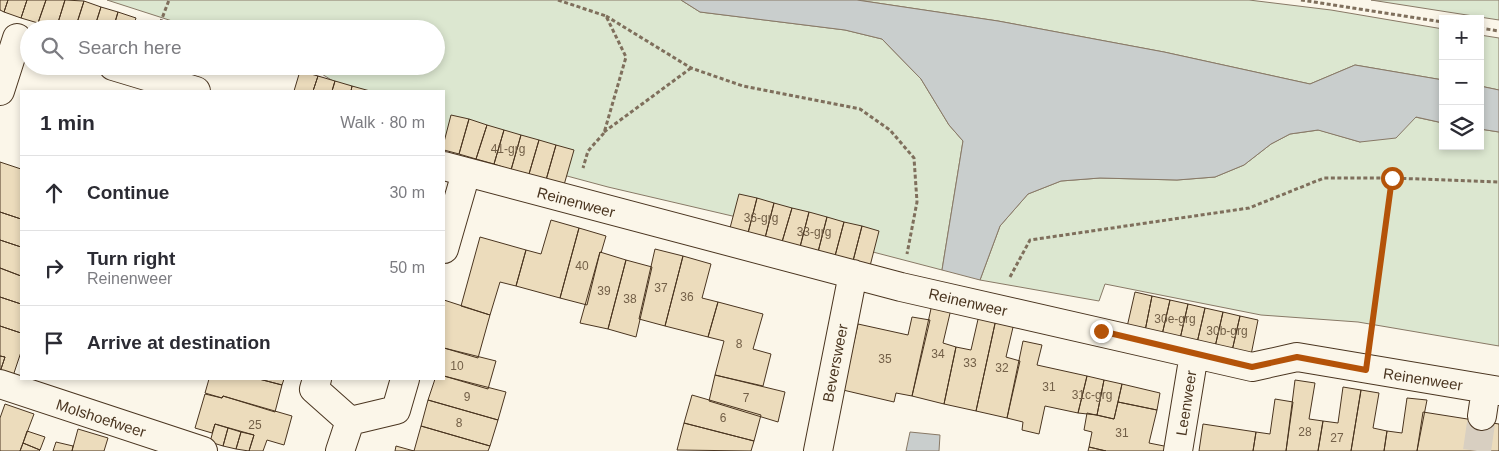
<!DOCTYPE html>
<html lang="en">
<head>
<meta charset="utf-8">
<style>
	:root { --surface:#fff; --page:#f2f2f3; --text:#2b2b33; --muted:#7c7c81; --line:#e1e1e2 }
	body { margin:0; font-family:Helvetica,sans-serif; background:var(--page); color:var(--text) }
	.controls { position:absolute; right:15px; top:15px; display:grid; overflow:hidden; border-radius:0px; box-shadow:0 2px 8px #0003 }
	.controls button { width:45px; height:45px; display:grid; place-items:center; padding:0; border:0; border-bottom:1px solid var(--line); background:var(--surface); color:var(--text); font:25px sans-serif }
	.stop { position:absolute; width:15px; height:15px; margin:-11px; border:4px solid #b45309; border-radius:50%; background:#fff }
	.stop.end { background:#b45309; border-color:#fff; box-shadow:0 1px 5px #0008 }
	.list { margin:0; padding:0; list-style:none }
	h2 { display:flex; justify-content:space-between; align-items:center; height:65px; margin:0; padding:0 20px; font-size:21px }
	h2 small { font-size:16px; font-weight:400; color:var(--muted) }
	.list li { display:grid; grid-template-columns:32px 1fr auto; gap:15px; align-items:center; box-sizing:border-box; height:75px; padding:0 20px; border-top:1px solid var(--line) }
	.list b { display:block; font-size:19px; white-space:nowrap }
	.list p { margin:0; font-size:16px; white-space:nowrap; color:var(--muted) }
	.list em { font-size:16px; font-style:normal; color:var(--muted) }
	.icon { flex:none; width:28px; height:28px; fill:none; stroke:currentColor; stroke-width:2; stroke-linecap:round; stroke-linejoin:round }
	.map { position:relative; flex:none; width:1499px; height:451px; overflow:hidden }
	.search { position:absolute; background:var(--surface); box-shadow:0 2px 8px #0003; left:20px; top:20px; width:425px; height:55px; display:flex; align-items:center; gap:12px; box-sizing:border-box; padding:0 18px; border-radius:28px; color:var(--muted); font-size:19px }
	.panel { position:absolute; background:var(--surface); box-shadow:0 2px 8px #0003; left:20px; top:90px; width:425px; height:290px; border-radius:0px }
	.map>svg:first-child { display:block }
	.green { fill:#dce7d0; stroke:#887966 }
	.water { fill:#c9cecd; stroke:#887966 }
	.building { fill:#ecdcbc; stroke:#4a3520 }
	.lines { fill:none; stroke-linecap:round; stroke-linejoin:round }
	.minor-tunnel { stroke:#d8cfc1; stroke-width:28; stroke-dasharray:28 14; stroke-linecap:butt }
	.minor-casing { stroke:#4a3520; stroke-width:30 }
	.path { stroke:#7f6f5c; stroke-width:3; stroke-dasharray:4 2.5; stroke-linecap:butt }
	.minor { stroke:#fbf6e9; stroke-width:28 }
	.route { stroke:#b45309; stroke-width:6 }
	.labels { text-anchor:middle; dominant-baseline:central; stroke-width:4; stroke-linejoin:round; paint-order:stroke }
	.number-label { font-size:12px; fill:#725f47 }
	.street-label { font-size:15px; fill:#4a3520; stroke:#fbf6e9 }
</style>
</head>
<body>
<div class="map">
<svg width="1499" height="451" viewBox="0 0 1499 451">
	<rect width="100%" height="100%" fill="#fbf6e9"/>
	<path class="green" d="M107,0h574l19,12 145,18 37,9 39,40 28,46 14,16 -21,129 -184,-48 -150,-35 -164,-44v-52h-95l-40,-25h127v-37h-239z
		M857,0h392l82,10 112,19v51l-88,-15 -45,19 -146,-32 -166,-31z
		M1371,0h128v20z
		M1480,35l19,3v52l-19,-4z
		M1415,117l28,6v23h37v-17l19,3v214l-141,-24 -97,-7 -156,-31 -6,17 -119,-21 20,-54 28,-32 33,-13 39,-3 77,2 38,-3 29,-12 27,-21 19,-10 29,-4 41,12z"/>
	<path class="water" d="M681,0h176l141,21 166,31 146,32 45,-19 88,15v43l-27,-6 -20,21 -36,4 -42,-12 -28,4 -19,10 -27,21 -29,12 -38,3 -77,-2 -39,3 -33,13 -28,32 -20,54 -38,-10 21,-129 -14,-16 -28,-46 -39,-40 -37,-9 -145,-18z
		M1480,86l19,4v42l-19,-3z
		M910,432l30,3 -1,16h-33z"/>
	<path class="building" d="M0,0h8l-4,12 -4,-2z
		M8,0h19l-6,18 -17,-6z
		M27,0h19l-8,23 -17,-5z
		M46,0h19l-9,29 -18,-6z
		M65,0l19,1 -9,28h-19z
		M84,1l17,6 -7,22h-19z
		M101,7l17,5 -5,17h-19z
		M118,12l18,6 -4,11h-19z
		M300,71l18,5 -5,15h-19z
		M318,76l17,5 -3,10h-19z
		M335,81l17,5 -1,5h-19z
		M352,86l18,5h-19z
		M451,115l18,4 -10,35 -15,-4v-8z
		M469,119l18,6 -11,34 -17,-5z
		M487,125l17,5 -10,34 -18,-5z
		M504,130l17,5 -10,35 -17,-6z
		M521,135l18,5 -10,34 -18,-4z
		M539,140l17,5 -10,35 -17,-6z
		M556,145l18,5 -10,35 -18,-5z
		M0,162l21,7v50l-21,-7z
		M739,194l18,4 -9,35 -18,-5z
		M757,198l17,5 -9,35 -17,-5z
		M774,203l18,5 -10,34 -17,-4z
		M792,208l17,4 -9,35 -18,-5z
		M0,212l21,7v28l-21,-7z
		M809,212l18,5 -9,35 -18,-5z
		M827,217l17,5 -9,34 -17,-4z
		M551,220l28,8 -19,70 -44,-12 10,-36 15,4z
		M844,222l18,4 -9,35 -18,-5z
		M862,226l17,5 -9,35 -17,-5z
		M579,228l27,8 -5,17 -1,-1 -13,53 -27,-7z
		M480,237l46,13 -10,36 -16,-4 -10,33 -29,-9z
		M0,240l21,7v29l-21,-8z
		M655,249l28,7 -18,70 -26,-7z
		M600,252l26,8 -18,69 -28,-6z
		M683,256l28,8 -9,34 16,4 -10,35 -43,-11z
		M626,260l26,7 -16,70 -28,-8z
		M0,268l21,8v28l-21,-7z
		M1135,292l17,4 -7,35 -18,-4z
		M1152,296l18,4 -8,35 -17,-4z
		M0,297l21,7v29l-21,-7z
		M444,300l46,15 -12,43 -34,-10z
		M1170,300l18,4 -8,35 -18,-4z
		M718,302l45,12 -10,35 18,5 -8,32 -48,-11 9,-34 -16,-4z
		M932,304l19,5 -8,34 13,4 -12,57 -32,-8z
		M1188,304l17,4 -8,35 -17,-4z
		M1205,308l18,4 -8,35 -18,-4z
		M1223,312l17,4 -8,35 -17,-4z
		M979,315l17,4 -20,92 -32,-7 12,-57 15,3z
		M1240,316l18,4 -7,35 -19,-4z
		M912,317l18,3 -18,76 -16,-3 -2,9 -51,-12 15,-66 50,11z
		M996,319l18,4 -8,34 14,4 -13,57 -31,-7z
		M0,326l21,7v19l-9,27 -12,-7 5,-15 -5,-1z
		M1023,341l19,4 -5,20 50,11 -9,37 -33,-7 -6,28 -17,-4 1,-8 -16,-4z
		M444,348l52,13 -8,28 -44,-13z
		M0,356l5,1 -5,15z
		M715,375l70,17 -7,30 -69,-21z
		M444,376l62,16 -8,28 -70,-20 7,-21h9z
		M1087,376l17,4 -7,35 -19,-2z
		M209,379h50l23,6 -7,27 -52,-16 -1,2 -17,-5z
		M259,379h25l-2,6z
		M1104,380l18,4 -8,35 -17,-4z
		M1295,380l20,3 -6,36 14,2 -5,30h-32z
		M1122,384l38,9 -3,17 -39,-8z
		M1343,387l18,3 -10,61h-33l5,-30 15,2z
		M1361,390l18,3 -6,35 14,3 -3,20h-33z
		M205,394l17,4 1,-2 69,20 -8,29 -17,-5 -4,11h-14l5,-16 -39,-11 -3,9 -17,-5z
		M692,395l69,20 -7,26 -70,-18z
		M1407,398l20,2 -10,51h-33l3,-20 15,2z
		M1275,399l18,3 -7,49h-33l3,-19 14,2z
		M428,400l70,20 -8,26 -69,-20z
		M1118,402l39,8 -8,33 20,4 -1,4h-62l-17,-4 3,-15 -8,-2 3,-17 27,6z
		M5,404l29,10 -14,37h-20v-33z
		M1423,412l76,12v27h-82z
		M684,423l70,18 -3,10 -74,-1z
		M215,424l13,4 -5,18 -13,-4z
		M1203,424l53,8 -3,19h-54z
		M421,426l69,20 -2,5h-74z
		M228,428l13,4 -5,17 -13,-3z
		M78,429l30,9 -4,13h-32z
		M27,431l18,6 -5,13 -17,-7z
		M241,432l13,3 -5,16 -13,-2z
		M56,442l17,4 -1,5h-19z
		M23,443l17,7 -1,1h-19z
		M396,446l18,5h-19z
		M1089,447l17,4h-18z"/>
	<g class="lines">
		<path class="minor-tunnel" d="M1477,451l5,-35"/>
		<defs>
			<path id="minor" d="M113,66l83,25
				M0,91l17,-53
				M444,166l457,121 351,80 45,-10 202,34
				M444,249l22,-76
				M317,379l-3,10 36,32
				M0,384l203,67
				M1482,416l4,-27
				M340,451l10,-30 46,-11 9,-31
				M818,451l35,-177
				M1178,451l16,-97"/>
		</defs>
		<use href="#minor" class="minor-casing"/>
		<path class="path" d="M558,0l48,16 20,41 -22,76 -16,18 -5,17
			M1301,0l142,22
			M606,16l85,52 52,18 117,23 30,21 24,28 3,44 -10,52
			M1480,28l19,3
			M158,29l11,-29
			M604,132l87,-64
			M1010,277l20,-37 219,-32 75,-30h68l107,4
			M1370,335l22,-157"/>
		<use href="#minor" class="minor"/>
	</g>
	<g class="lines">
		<path class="route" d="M1101,331l151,36 45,-10 69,13 26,-192"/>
	</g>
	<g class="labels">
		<g class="number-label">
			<text x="508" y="149">41-grg</text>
			<text x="761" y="218">36-grg</text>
			<text x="814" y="232">33-grg</text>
			<text x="582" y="266">40</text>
			<text x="661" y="288">37</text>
			<text x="604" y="291">39</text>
			<text x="687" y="297">36</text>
			<text x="630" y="299">38</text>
			<text x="1175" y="319">30e-grg</text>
			<text x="1227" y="331">30b-grg</text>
			<text x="739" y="344">8</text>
			<text x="938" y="354">34</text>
			<text x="885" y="359">35</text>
			<text x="970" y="363">33</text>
			<text x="457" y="366">10</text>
			<text x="1002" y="368">32</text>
			<text x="1049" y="387">31</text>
			<text x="1092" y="395">31c-grg</text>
			<text x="467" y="397">9</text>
			<text x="746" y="398">7</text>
			<text x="723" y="418">6</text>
			<text x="459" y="423">8</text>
			<text x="255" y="425">25</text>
			<text x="1305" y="432">28</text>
			<text x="1122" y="433">31</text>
			<text x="1337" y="438">27</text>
		</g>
		<g class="street-label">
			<text transform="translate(576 202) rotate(15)">Reinenweer</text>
			<text transform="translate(968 302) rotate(13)">Reinenweer</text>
			<text transform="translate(835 363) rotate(-79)">Beversweer</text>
			<text transform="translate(1423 379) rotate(9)">Reinenweer</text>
			<text transform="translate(1186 403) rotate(-81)">Leenweer</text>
			<text transform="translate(101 418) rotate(18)">Molshoefweer</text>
		</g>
	</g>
</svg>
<div class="controls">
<button>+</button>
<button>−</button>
<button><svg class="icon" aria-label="layers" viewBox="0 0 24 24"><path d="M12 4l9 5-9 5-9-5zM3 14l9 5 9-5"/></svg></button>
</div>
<div class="stop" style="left:1392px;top:178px"></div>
<div class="stop end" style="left:1101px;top:331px"></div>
<div class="search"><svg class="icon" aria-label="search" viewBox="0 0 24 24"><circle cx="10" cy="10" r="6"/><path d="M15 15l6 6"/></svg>Search here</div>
<section class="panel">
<h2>1 min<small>Walk · 80 m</small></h2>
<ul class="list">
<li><svg class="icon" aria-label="ahead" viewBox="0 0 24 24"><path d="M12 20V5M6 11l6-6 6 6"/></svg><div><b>Continue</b></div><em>30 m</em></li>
<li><svg class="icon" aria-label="right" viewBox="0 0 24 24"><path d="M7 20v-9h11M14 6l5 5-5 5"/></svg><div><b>Turn right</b><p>Reinenweer</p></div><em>50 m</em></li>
<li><svg class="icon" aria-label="arrive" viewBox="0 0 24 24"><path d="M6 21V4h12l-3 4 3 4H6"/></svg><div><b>Arrive at destination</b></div></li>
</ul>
</section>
</div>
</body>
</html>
